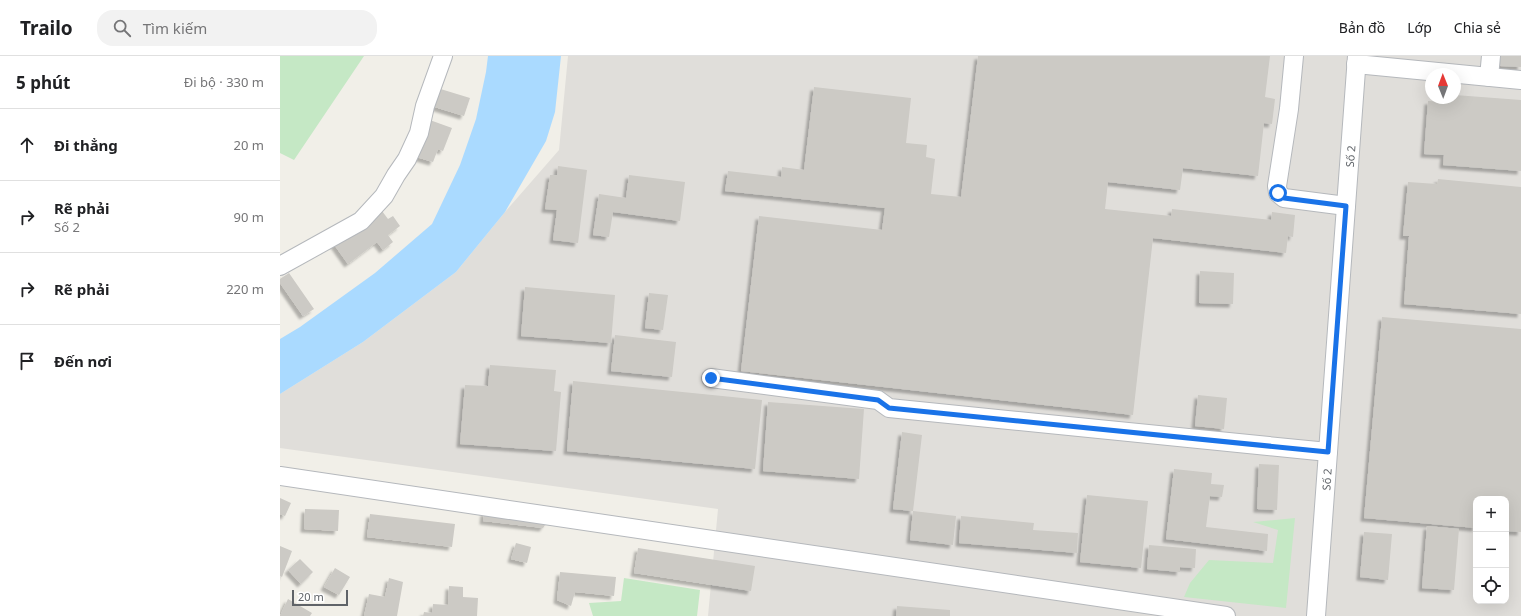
<!DOCTYPE html>
<html lang="vi">
<head>
<meta charset="utf-8">
<style>
	:root { --surface:#fff; --page:#f2f2f2; --text:#202124; --muted:#757577; --line:#e0e0e0 }
	body { margin:0; font-family:"Noto Sans",sans-serif; background:var(--page); color:var(--text) }
	.controls { position:absolute; right:12px; bottom:12px; display:grid; overflow:hidden; border-radius:8px; box-shadow:0 4px 16px #0002 }
	.controls button { width:36px; height:36px; display:grid; place-items:center; padding:0; border:0; border-bottom:1px solid var(--line); background:var(--surface); color:var(--text); font:20px sans-serif }
	.compass { position:absolute; left:1145px; top:12px; width:36px; height:36px; border-radius:50%; background:var(--surface); box-shadow:0 4px 16px #0002; rotate:359deg }
	.scale { position:absolute; left:12px; bottom:10px; width:56px; box-sizing:border-box; padding-left:4px; border:2px solid #5f6368; border-top:0; font-size:11px; line-height:14px; white-space:nowrap; color:#5f6368; -webkit-text-stroke:3px #fff; paint-order:stroke }
	.stop { position:absolute; width:12px; height:12px; margin:-9px; border:3px solid #1a73e8; border-radius:50%; background:#fff }
	.stop.end { background:#1a73e8; border-color:#fff; box-shadow:0 1px 4px #0008 }
	.list { margin:0; padding:0; list-style:none }
	h2 { display:flex; justify-content:space-between; align-items:center; height:52px; margin:0; padding:0 16px; font-size:17px }
	h2 small { font-size:13px; font-weight:400; color:var(--muted) }
	.list li { display:grid; grid-template-columns:26px 1fr auto; gap:12px; align-items:center; box-sizing:border-box; height:72px; padding:0 16px; border-top:1px solid var(--line) }
	.list b { display:block; font-size:15px; white-space:nowrap }
	.list p { margin:0; font-size:13px; white-space:nowrap; color:var(--muted) }
	.list em { font-size:13px; font-style:normal; color:var(--muted) }
	.icon { flex:none; width:22px; height:22px; fill:none; stroke:currentColor; stroke-width:2; stroke-linecap:round; stroke-linejoin:round }
	.map { position:relative; flex:none; width:1241px; height:560px; overflow:hidden }
	header { display:flex; align-items:center; gap:24px; box-sizing:border-box; height:56px; padding:0 20px; background:var(--surface); border-bottom:1px solid var(--line) }
	header strong { font-size:19px }
	nav { display:flex; gap:22px; margin-inline-start:auto; font-size:14px }
	.search { width:280px; height:36px; background:var(--page); display:flex; align-items:center; gap:10px; box-sizing:border-box; padding:0 14px; border-radius:16px; color:var(--muted); font-size:15px }
	main { display:flex }
	aside { flex:1; background:var(--surface) }
	.map>svg:first-child { display:block }
	.industrial { fill:#e0deda; fill-rule:evenodd }
	.green { fill:#c5e8c5 }
	.water { fill:#aadaff }
	.building { fill:#cccac5; filter:url(#shadow) }
	.lines { fill:none; stroke-linecap:round; stroke-linejoin:round }
	.minor-casing { stroke:#b5b8bc; stroke-width:20 }
	.minor { stroke:#fff; stroke-width:18 }
	.route { stroke:#1a73e8; stroke-width:5 }
	.labels { text-anchor:middle; dominant-baseline:central; stroke-width:3.5; stroke-linejoin:round; paint-order:stroke }
	.street-label { font-size:11px; fill:#5f6368; stroke:#fff }
</style>
</head>
<body>
<header>
<strong>Trailo</strong>
<div class="search"><svg class="icon" aria-label="search" viewBox="0 0 24 24"><circle cx="10" cy="10" r="6"/><path d="M15 15l6 6"/></svg>Tìm kiếm</div>
<nav><a>Bản đồ</a><a>Lớp</a><a>Chia sẻ</a></nav>
</header>
<main>
<aside>
<h2>5 phút<small>Đi bộ · 330 m</small></h2>
<ul class="list">
<li><svg class="icon" aria-label="ahead" viewBox="0 0 24 24"><path d="M12 20V5M6 11l6-6 6 6"/></svg><div><b>Đi thẳng</b></div><em>20 m</em></li>
<li><svg class="icon" aria-label="right" viewBox="0 0 24 24"><path d="M7 20v-9h11M14 6l5 5-5 5"/></svg><div><b>Rẽ phải</b><p>Số 2</p></div><em>90 m</em></li>
<li><svg class="icon" aria-label="right" viewBox="0 0 24 24"><path d="M7 20v-9h11M14 6l5 5-5 5"/></svg><div><b>Rẽ phải</b></div><em>220 m</em></li>
<li><svg class="icon" aria-label="arrive" viewBox="0 0 24 24"><path d="M6 21V4h12l-3 4 3 4H6"/></svg><div><b>Đến nơi</b></div></li>
</ul>
</aside>
<div class="map">
<svg width="1241" height="560" viewBox="0 0 1241 560">
	<defs>
		<filter id="shadow"><feDropShadow dx="-3.5" dy="3.5" stdDeviation="1" flood-color="#0004"/></filter>
	</defs>
	<rect width="100%" height="100%" fill="#f1efe8"/>
	<path class="industrial" d="M288,0h953v560h-813l10,-107 -438,-61v-54l83,-52 93,-70 49,-60 54,-62zM1151,18h24v24h-24zM1196,443h30v102h-30z"/>
	<path class="green" d="M0,0h84l-70,104 -14,-7z
		M1015,462l-9,90 -102,-11 6,-14 19,-23 64,3 5,-33 -25,-8z
		M344,522l76,12 -3,26h-104l-4,-13 32,-2z"/>
	<path class="water" d="M208,0h73l-6,56 -9,29 -41,71 -49,60 -93,70 -83,52v-55l20,-12 75,-54 57,-49 28,-59 16,-46 10,-47z"/>
	<path class="building" d="M698,0h292l-5,41 10,2 -3,25 -8,-1 -6,53 -75,-8 -3,22 -72,-8 -3,27 66,7 1,-7 99,11 1,-8 23,3 -2,22 -5,-1 -2,17 -133,-15 -20,177 -392,-44 18,-155 123,14 3,-22 -160,-17 3,-20 53,6 1,-10 22,3 10,-83 97,11 -5,45 21,2 -1,12 9,2 -4,35 30,3z
		M1221,0h20v11l-21,-1z
		M154,31l36,11 -6,18 -36,-11z
		M1175,39l66,5v71l-78,-6 1,-10 -20,-1 4,-53 21,1v-4h6z
		M147,63l25,9 -9,23 -5,-2 -5,13 -20,-6z
		M278,110l29,4 -9,73 -25,-3 4,-30 -12,-1 5,-34h7z
		M349,119l56,7 -5,39 -67,-9 -4,25 -16,-2 6,-41 27,4z
		M1158,123l83,8v127l-117,-10 5,-68h-6l5,-54 29,2z
		M102,155l6,8 5,-3 7,10 -12,9 5,7 -10,8 -6,-8 -29,22 -15,-21 20,-10z
		M920,215l34,2 -1,31 -34,-1z
		M9,217l25,36 -11,7 -23,-33v-4z
		M245,231l90,8 -4,48 -90,-7z
		M369,237l19,2 -5,35 -18,-2z
		M1102,261l139,12v203l-15,-1v-32h-30v29l-112,-10z
		M335,279l61,7 -4,35 -61,-6z
		M210,309l66,5 -2,21 7,1 -5,59 -96,-7 5,-59 23,1z
		M293,325l189,19 -7,69 -188,-18z
		M918,339l29,3 -3,31 -29,-3z
		M488,346l96,7 -5,70 -96,-8z
		M622,376l20,3 -9,76 -20,-2z
		M979,408l20,1 -2,45 -20,-1z
		M894,413l38,4 -1,11 13,1 -2,12 -12,-1 -4,31 62,7 -1,17 -101,-12z
		M807,439l61,6 -7,67 -61,-6z
		M0,442l11,5 -6,13 -5,-2z
		M25,453l34,1 -1,21 -34,-2z
		M633,455l43,5 -3,29 -43,-5z
		M204,456l65,7 -6,9 -60,-7z
		M90,458l85,10 -3,23 -85,-10z
		M681,460l73,7 -1,7 45,3 -1,20 -118,-10z
		M1147,470l32,3 -5,61 -32,-2z
		M1084,476l28,2 -4,46 -28,-3z
		M236,487l15,4 -4,16 -16,-4z
		M869,489l47,4 -1,19 -15,-1v5l-33,-3z
		M0,490l12,5 -10,26 -2,-1z
		M358,492l117,18 -4,25 -117,-18z
		M20,503l13,13 -12,12 -13,-14z
		M55,512l15,9 -11,18 -15,-8z
		M280,516l56,5 -2,19 -39,-4 -4,14 -14,-6z
		M109,522l14,4 -6,34h-33l5,-22 16,3z
		M169,530l14,1v10l15,1 -1,18h-54l1,-4 8,1 1,-9 15,1z
		M8,543l24,14 -2,3h-30z
		M617,550l53,4v6h-54z"/>
	<g class="lines">
		<defs>
			<g id="minor">
				<path d="M1014,0l-5,53 -12,77 1,7 6,5 62,8"/>
				<path d="M1076,8l165,16"/>
				<path d="M1209,21l2,-21"/>
				<path d="M0,210l81,-45 23,-25 12,-21 11,-16 12,-26 6,-27 18,-50"/>
				<path d="M431,322l167,22 11,8 439,44"/>
				<path d="M0,420l946,140"/>
				<path id="s1" d="M1036,560l41,-560"/>
			</g>
		</defs>
		<use href="#minor" class="minor-casing"/>
		<use href="#minor" class="minor"/>
	</g>
	<g class="lines">
		<path class="route" d="M431,322l167,22 11,8 439,44 18,-246 -62,-8 -6,-5"/>
	</g>
	<g class="labels">
		<g class="street-label">
			<text stroke="none"><textPath href="#s1" startOffset="461">Số 2</textPath></text>
			<text stroke="none"><textPath href="#s1" startOffset="137">Số 2</textPath></text>
		</g>
	</g>
</svg>
<div class="controls">
<button>+</button>
<button>−</button>
<button><svg class="icon" aria-label="locate" viewBox="0 0 24 24"><circle cx="12" cy="12" r="6"/><path d="M12 2v4M12 18v4M2 12h4M18 12h4"/></svg></button>
</div>
<svg class="compass" viewBox="-18 -18 36 36"><path d="M0-13l5 13h-10z" fill="#e53935"/><path d="M0 13l5-13h-10z" fill="#757577"/></svg>
<div class="scale">20 m</div>
<div class="stop" style="left:998px;top:137px"></div>
<div class="stop end" style="left:431px;top:322px"></div>
</div>
</main>
</body>
</html>
